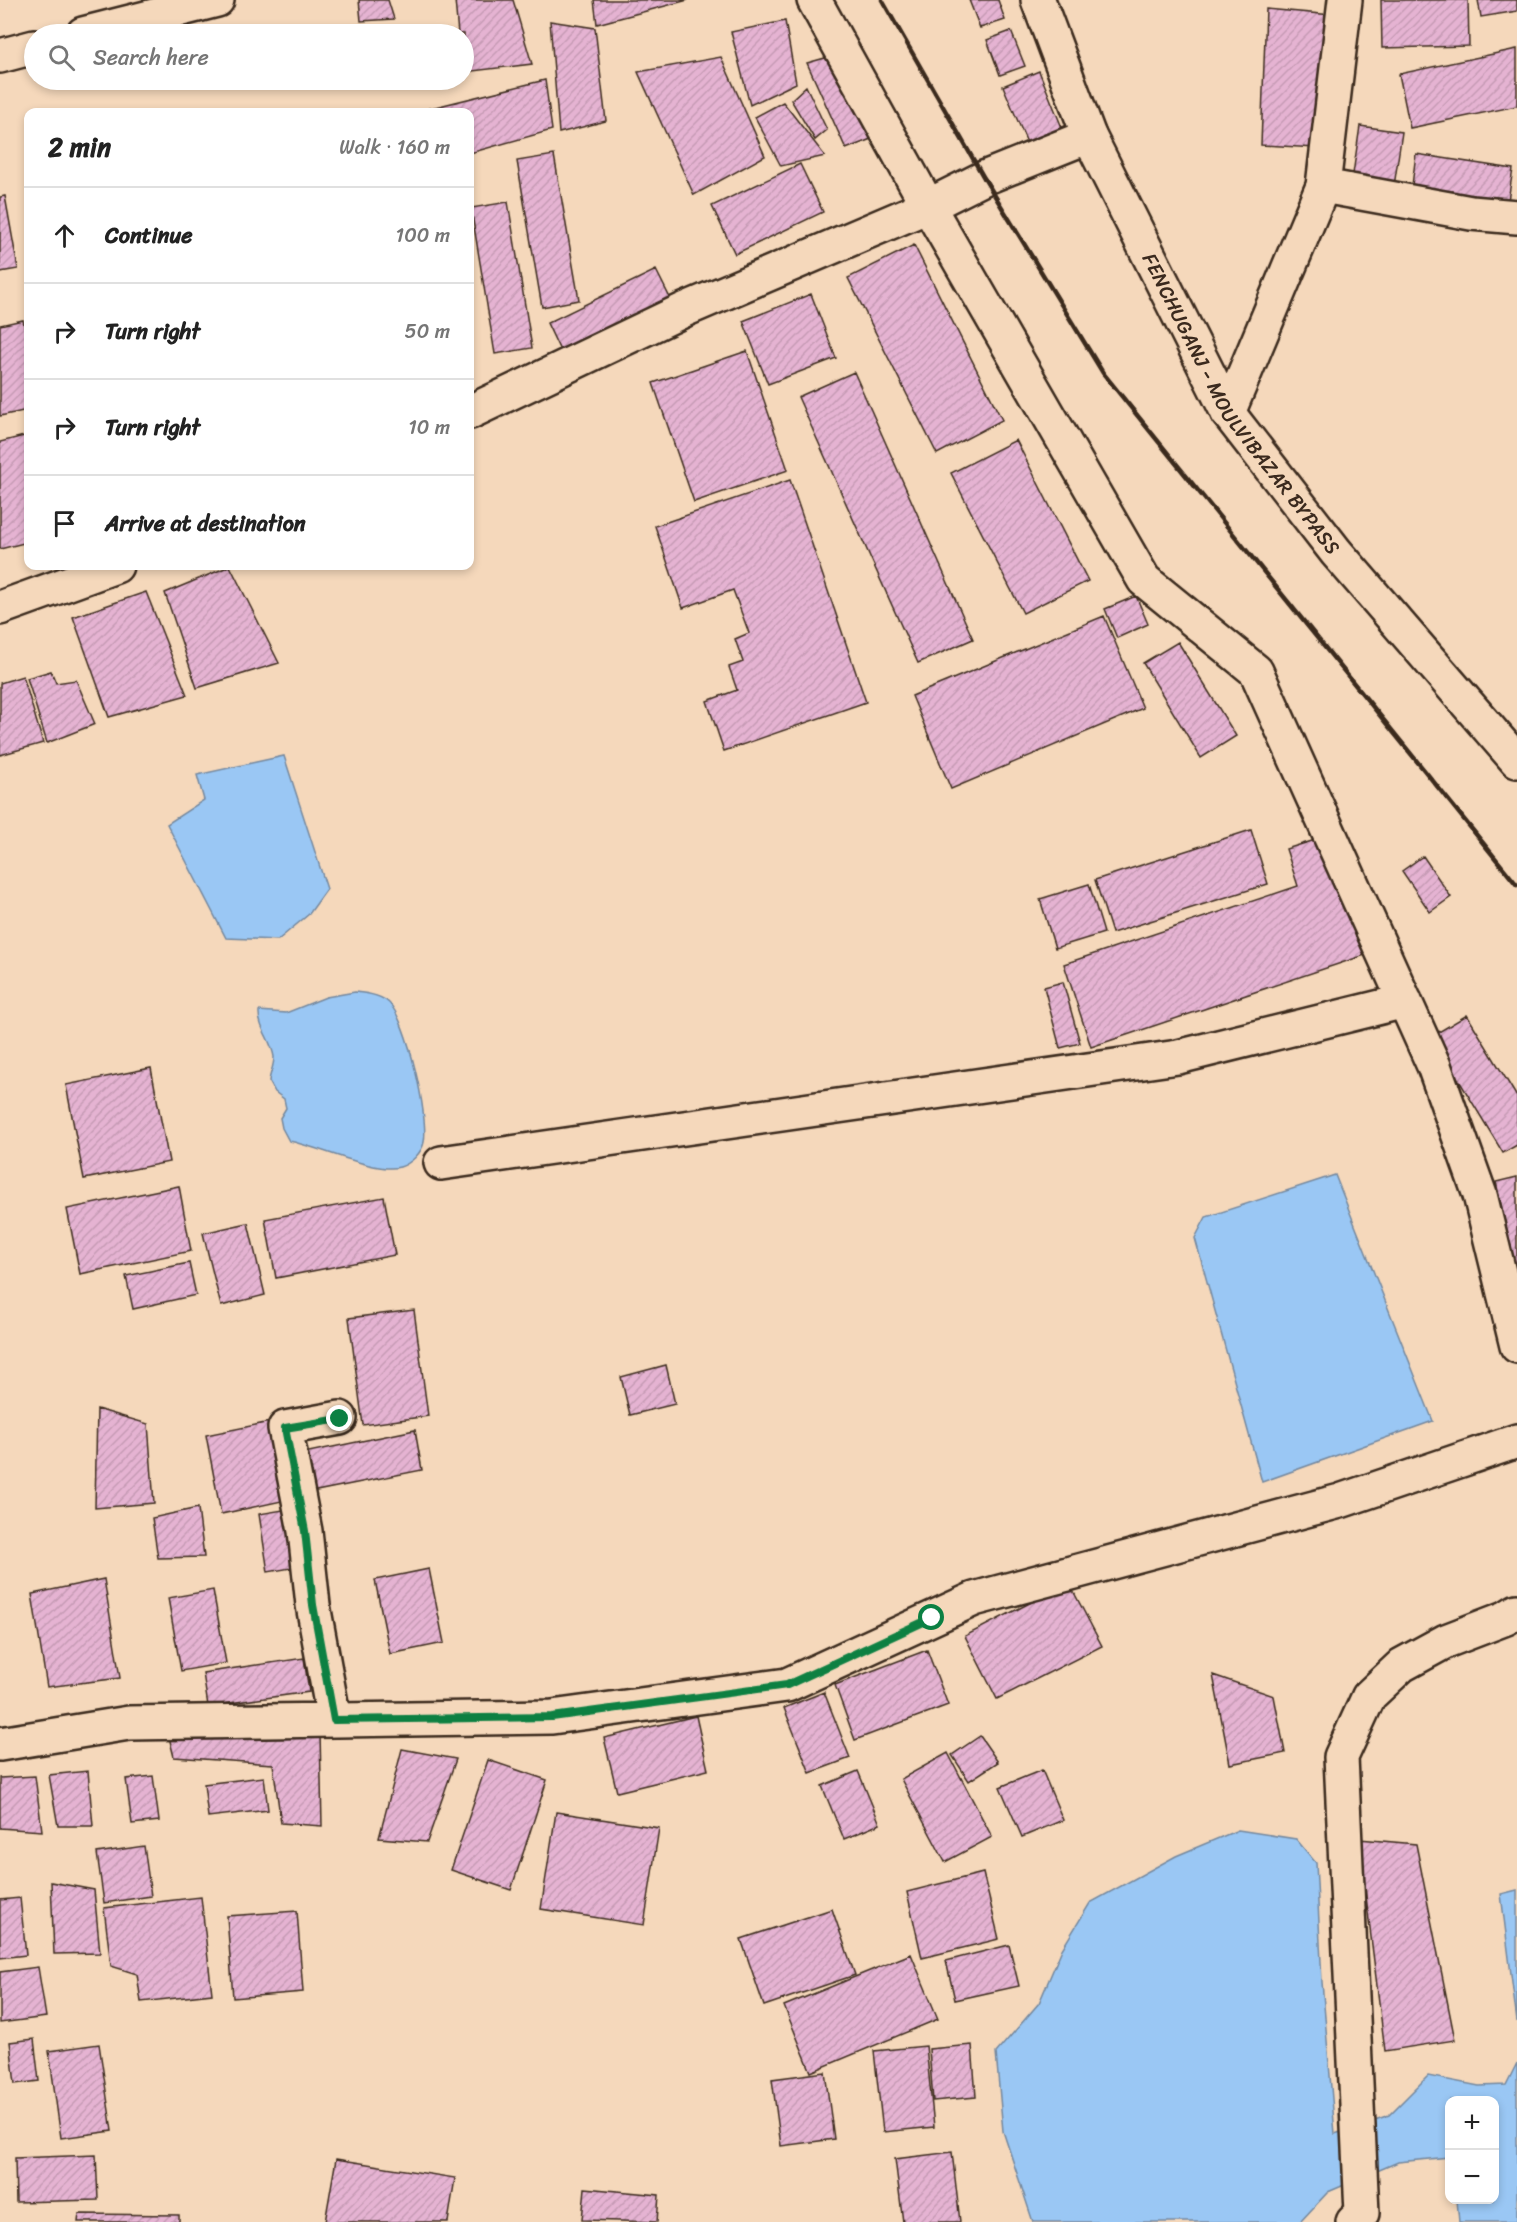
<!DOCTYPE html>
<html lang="en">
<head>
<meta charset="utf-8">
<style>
	:root { --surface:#fff; --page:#f2f2f2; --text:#222; --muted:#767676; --line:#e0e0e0 }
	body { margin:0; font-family:Sriracha,sans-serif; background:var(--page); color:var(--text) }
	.controls { position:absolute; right:18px; bottom:18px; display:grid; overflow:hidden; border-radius:12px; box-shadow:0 3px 9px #0003 }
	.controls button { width:54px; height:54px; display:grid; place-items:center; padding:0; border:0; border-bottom:2px solid var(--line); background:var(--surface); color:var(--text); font:30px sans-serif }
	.stop { position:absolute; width:18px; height:18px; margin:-14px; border:4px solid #0b8043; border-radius:50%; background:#fff }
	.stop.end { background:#0b8043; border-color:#fff; box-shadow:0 2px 6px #0008 }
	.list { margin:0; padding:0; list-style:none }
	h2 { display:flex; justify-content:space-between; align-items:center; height:78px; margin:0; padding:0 24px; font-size:26px }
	h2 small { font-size:20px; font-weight:400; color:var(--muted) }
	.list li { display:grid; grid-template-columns:39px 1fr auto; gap:18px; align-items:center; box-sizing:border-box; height:96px; padding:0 24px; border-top:2px solid var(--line) }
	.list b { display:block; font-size:22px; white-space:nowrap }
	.list em { font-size:20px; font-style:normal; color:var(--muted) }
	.icon { flex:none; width:33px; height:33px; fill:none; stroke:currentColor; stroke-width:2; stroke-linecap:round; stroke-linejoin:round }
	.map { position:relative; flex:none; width:1517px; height:2222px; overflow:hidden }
	.search { position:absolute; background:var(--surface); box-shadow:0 3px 9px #0003; left:24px; top:24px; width:450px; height:66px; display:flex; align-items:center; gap:15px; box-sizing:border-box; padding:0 21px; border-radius:33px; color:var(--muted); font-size:22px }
	.panel { position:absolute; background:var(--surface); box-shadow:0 3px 9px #0003; left:24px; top:108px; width:450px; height:462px; border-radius:12px }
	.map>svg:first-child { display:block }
	.water { fill:#9ac7f4; stroke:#74889e; stroke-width:1.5 }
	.building { fill:url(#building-hatch); stroke:#3b2a1e; stroke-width:1.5 }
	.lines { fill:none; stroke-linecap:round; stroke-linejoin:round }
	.minor-casing { stroke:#3b2a1e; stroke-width:38 }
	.highway-casing { stroke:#3b2a1e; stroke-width:38 }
	.minor { stroke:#f5d8bb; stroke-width:33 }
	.highway { stroke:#f5d8bb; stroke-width:33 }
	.rail { stroke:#3b2a1e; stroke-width:4.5 }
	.route { stroke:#0b8043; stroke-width:8 }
	.labels { text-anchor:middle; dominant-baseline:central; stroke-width:5; stroke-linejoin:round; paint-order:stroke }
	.street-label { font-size:20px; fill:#3b2a1e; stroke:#f5d8bb }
</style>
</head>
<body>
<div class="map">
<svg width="1517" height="2222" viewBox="0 0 1517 2222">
	<defs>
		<pattern id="building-hatch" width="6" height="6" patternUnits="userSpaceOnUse" patternTransform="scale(1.5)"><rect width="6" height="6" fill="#e5b3d2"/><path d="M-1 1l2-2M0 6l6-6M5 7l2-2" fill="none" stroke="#c59ab4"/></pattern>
	</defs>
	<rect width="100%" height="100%" fill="#f5d8bb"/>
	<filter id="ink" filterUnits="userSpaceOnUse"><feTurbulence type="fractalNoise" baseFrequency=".0167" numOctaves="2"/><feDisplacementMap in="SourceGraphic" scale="12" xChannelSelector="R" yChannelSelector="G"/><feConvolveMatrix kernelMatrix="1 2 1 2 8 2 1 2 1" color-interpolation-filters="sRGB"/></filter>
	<g filter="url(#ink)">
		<path class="water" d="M284,756l43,133 -18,25 -31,26 -52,-2 -59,-114 37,-24 -7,-25z
			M355,992c11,1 26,3 34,11 18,17 40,114 35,139 -2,11 -14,22 -24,25 -24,7 -83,-21 -111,-26l-7,-13 -2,-10 6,-10 -2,-9 -9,-7 -6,-11c1,-8 5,-15 5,-24 -2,-16 -16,-29 -15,-46l27,2 40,-16z
			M1335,1175l98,246 -171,61 -67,-244 11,-21z
			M1238,1830l58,9 20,24 6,119 13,152 54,-19 39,-39 51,10 27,-1 11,-22v159h-58l-2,-22h37v-100h-44l-1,57 -51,5 -70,30 -28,30h-267l-30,-91 -7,-78 43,-50 23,-54 28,-46 86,-47z
			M1517,1890v132l-16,-128z"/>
		<path class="building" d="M359,0h29l6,19 -33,2z
			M455,0h58l19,64 -68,8v-38h-6z
			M594,0h94l-91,24z
			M969,0h29l7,20 -25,8z
			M1381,0h87l1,46 -87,2z
			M1478,0h39v11l-36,6z
			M1266,9l66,6 -15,133 -56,-3z
			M550,21l45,7 11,93 -47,12z
			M785,21l11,62 -46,22 -19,-73z
			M1011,31l14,35 -25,9 -13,-35z
			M1517,49v57l-107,22 -11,-54z
			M836,55l45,80 -35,14 -39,-86z
			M721,57l44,99 -71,39 -56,-123z
			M1039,71l24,59 -35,15 -25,-59z
			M545,80l7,50 -82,23v-41h-55z
			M806,86l21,44 -12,10 -24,-40z
			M783,102l42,54 -44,10 -26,-49z
			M1360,126l42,6 -8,54 -42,-5z
			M1416,154l97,15 -6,38 -96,-14z
			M554,155l25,145 -37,7 -25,-146z
			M800,164l23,48 -88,42 -23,-48z
			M5,196l13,73 -18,3v-75z
			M508,202l24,146 -37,6 -24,-146z
			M914,245l88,175 -65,34 -89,-176z
			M656,270l17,34 -110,53 -16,-34z
			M811,294l25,64 -68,26 -25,-63z
			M23,320l5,22v68l-28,6v-91z
			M747,351l41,119 -94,32 -41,-119z
			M854,372l119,267 -55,24 -120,-266z
			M28,435v107l-28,7v-107z
			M1016,440l72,141 -65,32 -72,-140z
			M790,480l76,222 -142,49 -17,-50 30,-11 -8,-23 14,-5 -8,-23 14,-6 -16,-43 -50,18 -28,-82z
			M230,566l49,97 -82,25 -32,-95z
			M146,592l41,103 -78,22 -36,-100z
			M1136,596l12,28 -31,14 -12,-29z
			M1104,616l39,92 -192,81 -39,-93z
			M1178,642l58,94 -35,22 -58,-95z
			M51,671l5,12 20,-3 19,44 -48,19 -20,-65z
			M23,676l20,67 -43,12v-72z
			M1251,830l17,54 -156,49 -17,-53z
			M1322,838l49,115 -280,94 -27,-83 234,-78 -12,-37z
			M1423,856l28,41 -21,15 -28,-41z
			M1089,884l15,49 -49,15 -15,-49z
			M1063,982l17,61 -20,5 -16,-61z
			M1467,1015l50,82v48l-14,8 -71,-117z
			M151,1068l18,94 -85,17 -18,-94z
			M1517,1177v97h-1l-20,-92z
			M179,1186l12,65 -111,23 -13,-65z
			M384,1197l11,58 -119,23 -11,-59z
			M248,1223l17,72 -44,11 -18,-73z
			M189,1263l7,32 -63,14 -7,-33z
			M414,1310l14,106 -65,9 -14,-107z
			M666,1365l9,39 -45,11 -9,-38z
			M97,1409l51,15 6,79 -59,5z
			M275,1421l16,78 -70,15 -15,-79z
			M415,1430l7,40 -121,24 -7,-39z
			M198,1508l6,49 -46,1 -6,-40z
			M295,1508l8,58 -35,6 -9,-58z
			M429,1569l15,74 -54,11 -15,-74z
			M104,1579l16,99 -73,9 -15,-93z
			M1069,1583l33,63 -105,53 -32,-63z
			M213,1590l13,73 -45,8 -13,-73z
			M927,1650l21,55 -93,35 -20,-55z
			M304,1658l5,34 -101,14 -5,-33z
			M1213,1675l61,21 11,57 -55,11z
			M824,1692l26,66 -40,15 -26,-65z
			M696,1716l12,54 -91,22 -13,-54z
			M168,1733h152l2,93 -41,-3 -8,-59 -99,-7z
			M980,1736l18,26 -29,19 -17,-26z
			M402,1749l54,10 -29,83 -48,-4z
			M948,1753l44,84 -47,25 -44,-83z
			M488,1760l59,20 -36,110 -60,-20z
			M1042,1770l21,50 -41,17 -22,-50z
			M88,1771l5,55h-35l-9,-51z
			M858,1771l22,53 -36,15 -22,-53z
			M35,1776l7,55 -42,-3v-50z
			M153,1776l6,45 -27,3 -6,-45z
			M264,1777l4,33 -60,7 -4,-33z
			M556,1812l103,16 -15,97 -103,-16z
			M1359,1839l57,5 39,196 -70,11z
			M144,1846l7,50 -47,7 -7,-50z
			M983,1873l16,66 -77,19 -15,-66z
			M51,1882l43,8 6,63 -46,1z
			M201,1897l11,97 -71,8 -4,-28 -26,-8 -7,-58z
			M20,1898l6,57 -26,3v-58z
			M832,1909l23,66 -91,31 -23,-67z
			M297,1911l6,81 -70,6 -6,-82z
			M1009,1945l10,41 -64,14 -9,-39z
			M911,1954l27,65 -127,53 -27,-66z
			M38,1967l8,50 -46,6v-51z
			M34,2039l5,42 -24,3 -5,-42z
			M99,2044l13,87 -51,7 -12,-87z
			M972,2045l4,52 -43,4 -4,-52z
			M926,2046l8,81 -51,5 -9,-81z
			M825,2072l9,67 -53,7 -9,-67z
			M952,2152l8,70h-57l-8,-63z
			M96,2155l2,45 -82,2 -1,-44z
			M336,2159l119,19 -7,44h-123z
			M585,2188l74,7 -2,27 -75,-2z
			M79,2214l100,1v7h-101z"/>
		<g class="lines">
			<defs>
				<path id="minor" d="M814,0l114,206 216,374 112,91 178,395 46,129 37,151
					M83,34l134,-34
					M0,56l34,-9
					M1323,186l148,27 46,4
					M470,412l214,-102 244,-104 56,-28 105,-42
					M1228,413l95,-227 22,-186
					M0,608l116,-42
					M441,1163l737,-106 227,-56
					M334,1720l-21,-115 -8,-74 -20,-103 55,-10
					M0,1744l129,-21 423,-6 235,-32 187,-86 366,-98 177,-60
					M1353,2222l9,-9 -21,-456 28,-61 33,-31 44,-24 60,-23 11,-7"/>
				<g id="highway">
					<path id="s1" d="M1038,0l51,136 139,277 108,139 181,209"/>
				</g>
			</defs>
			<use href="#minor" class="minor-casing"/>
			<use href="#highway" class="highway-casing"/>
			<use href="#minor" class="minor"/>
			<use href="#highway" class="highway"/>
			<path class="rail" d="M882,0l102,178 119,195 414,512"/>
		</g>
	</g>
	<g class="lines" filter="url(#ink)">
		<path class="route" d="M340,1419l-55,9 20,103 8,74 21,115 218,-3 235,-32 145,-67"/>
	</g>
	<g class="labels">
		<g class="street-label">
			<text stroke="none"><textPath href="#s1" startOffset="454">FENCHUGANJ - MOULVIBAZAR BYPASS</textPath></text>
		</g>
	</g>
</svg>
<div class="controls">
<button>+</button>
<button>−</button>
</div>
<div class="stop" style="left:932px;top:1618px"></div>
<div class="stop end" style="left:340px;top:1419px"></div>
<div class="search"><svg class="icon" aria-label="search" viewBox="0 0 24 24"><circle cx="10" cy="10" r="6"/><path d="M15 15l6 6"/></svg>Search here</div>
<section class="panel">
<h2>2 min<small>Walk · 160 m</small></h2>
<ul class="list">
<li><svg class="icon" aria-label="ahead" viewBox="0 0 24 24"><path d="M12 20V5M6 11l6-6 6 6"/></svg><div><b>Continue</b></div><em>100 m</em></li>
<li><svg class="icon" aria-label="right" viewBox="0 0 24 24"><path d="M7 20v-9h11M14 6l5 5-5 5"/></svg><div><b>Turn right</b></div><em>50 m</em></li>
<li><svg class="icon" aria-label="right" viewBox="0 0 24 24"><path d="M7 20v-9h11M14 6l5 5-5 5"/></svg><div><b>Turn right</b></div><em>10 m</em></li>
<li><svg class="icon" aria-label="arrive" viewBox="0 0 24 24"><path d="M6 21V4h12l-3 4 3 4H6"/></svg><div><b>Arrive at destination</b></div></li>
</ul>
</section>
</div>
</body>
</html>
